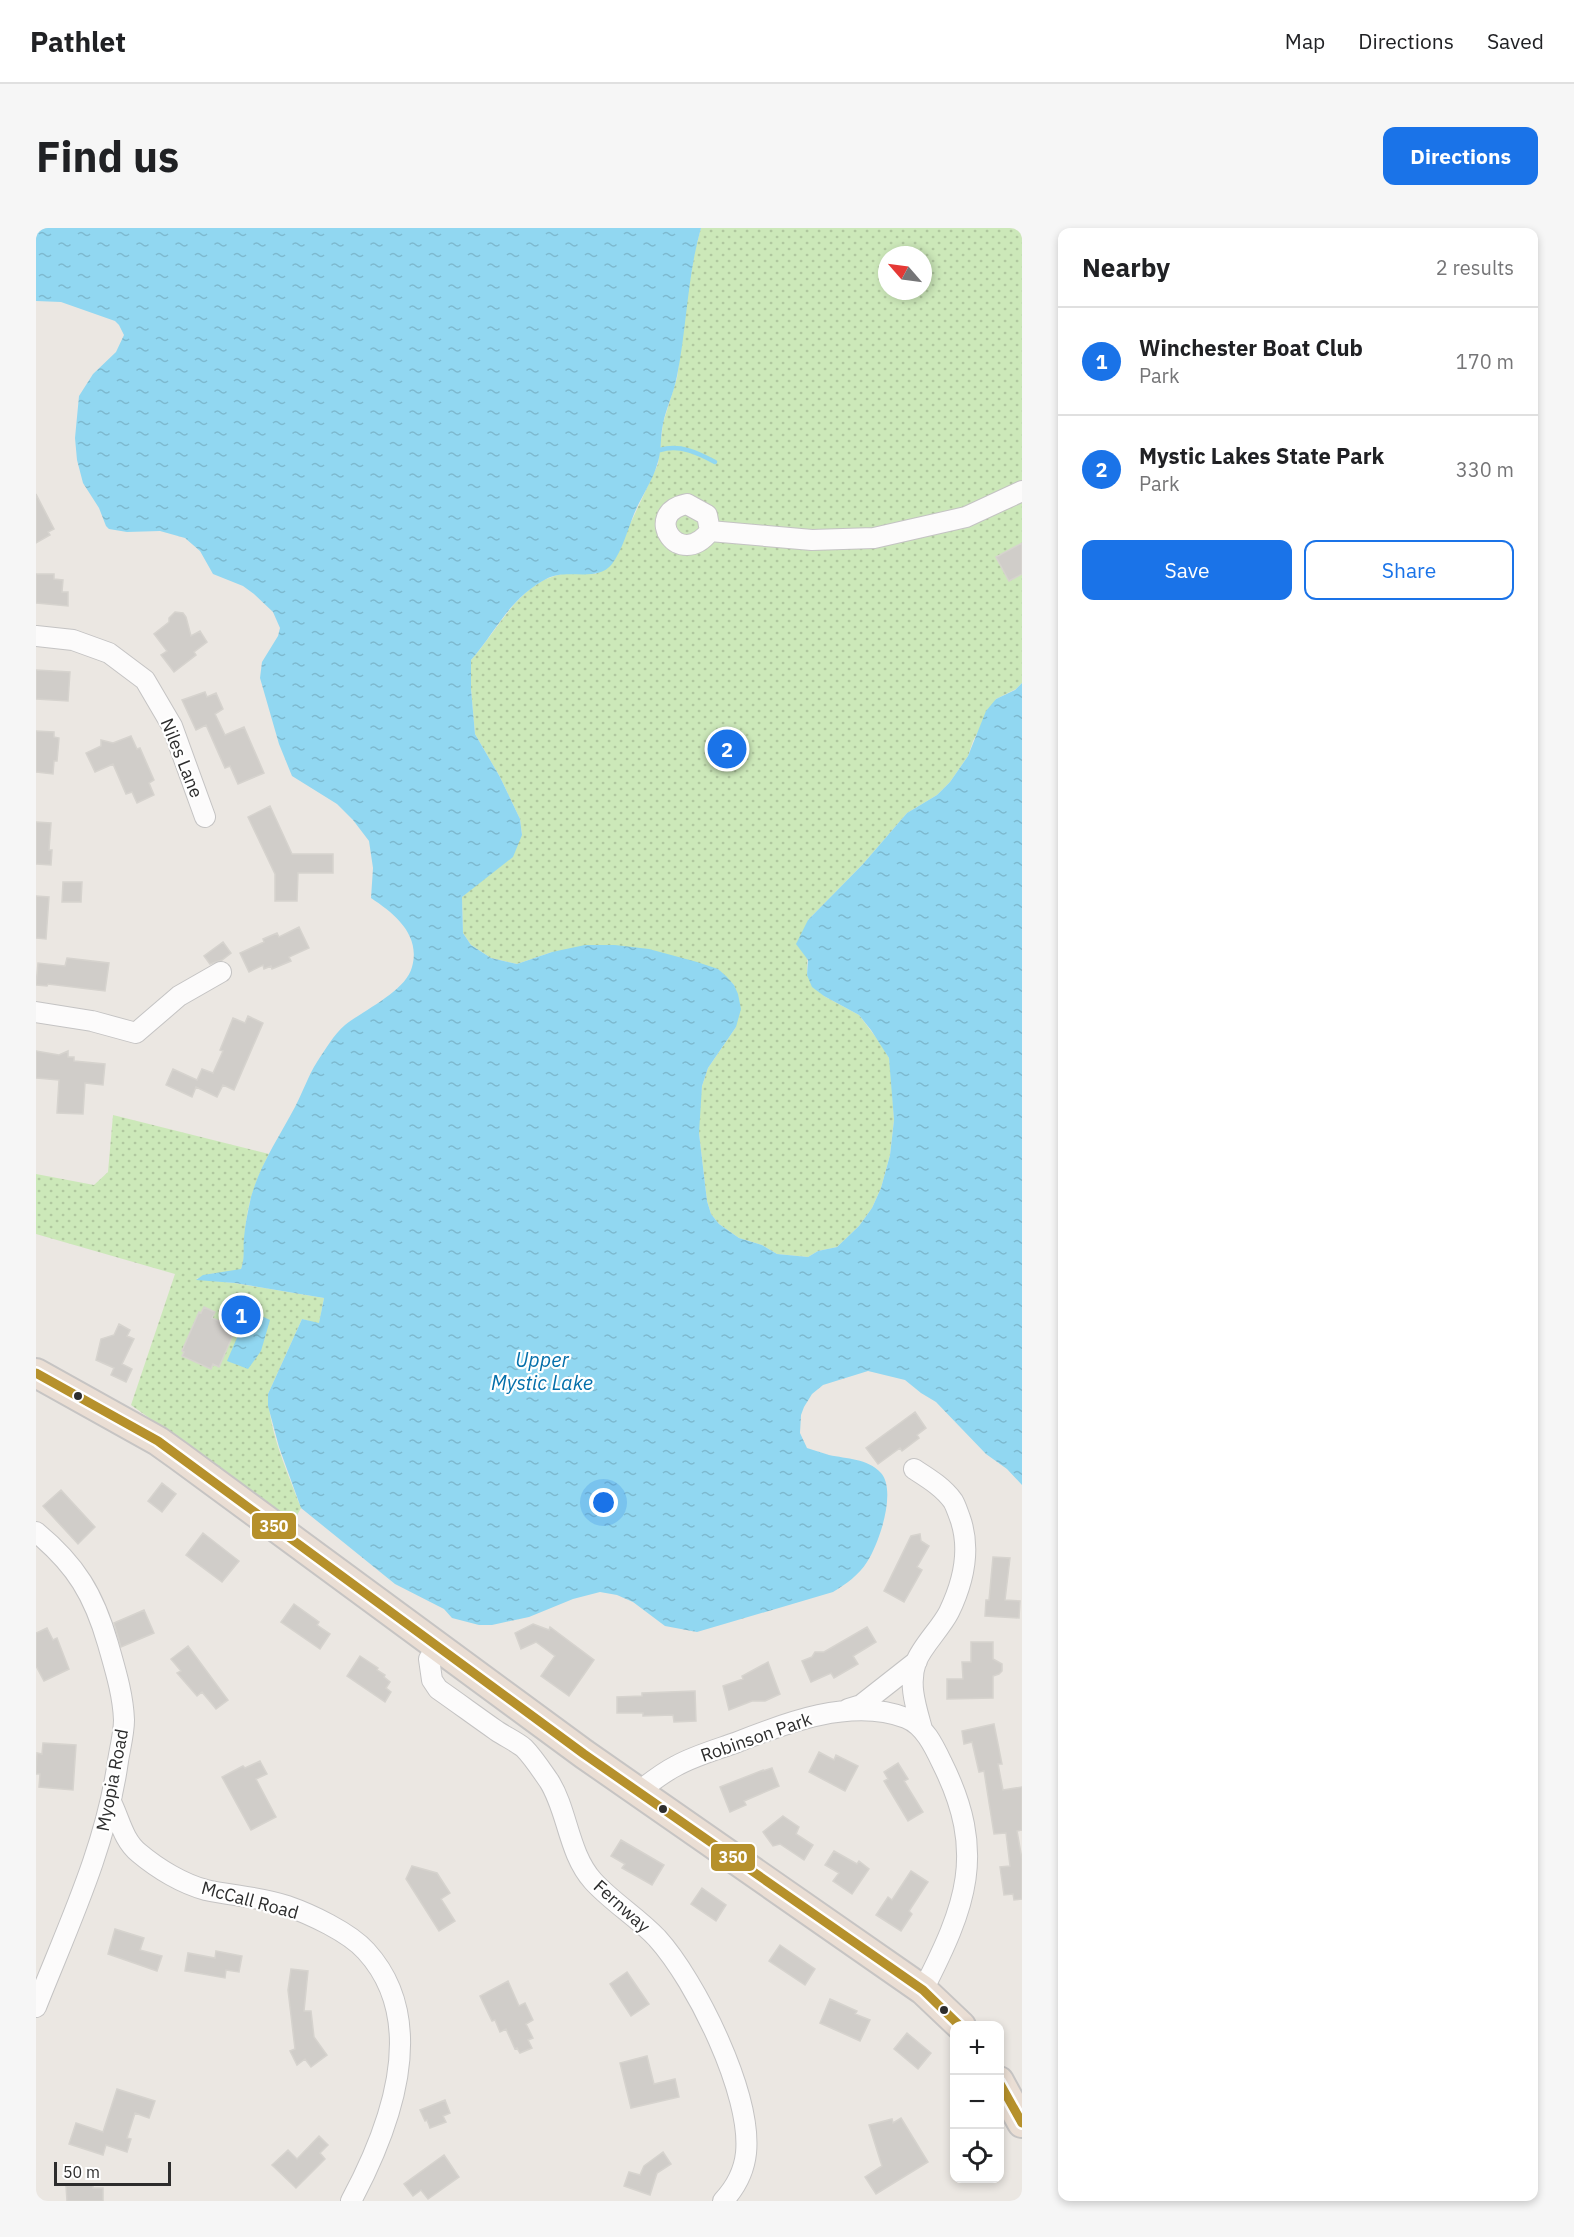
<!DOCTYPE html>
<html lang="en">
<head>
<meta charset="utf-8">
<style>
	:root { --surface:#fff; --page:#f6f6f6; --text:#202124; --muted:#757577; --line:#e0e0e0; --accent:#1a73e8 }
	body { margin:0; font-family:"IBM Plex Sans",sans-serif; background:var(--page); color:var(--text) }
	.controls { position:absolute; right:18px; bottom:18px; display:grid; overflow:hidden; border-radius:12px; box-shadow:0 3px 9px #0003 }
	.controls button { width:54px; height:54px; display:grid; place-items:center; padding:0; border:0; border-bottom:2px solid var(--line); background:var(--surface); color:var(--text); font:30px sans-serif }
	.compass { position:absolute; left:842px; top:18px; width:54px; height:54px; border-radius:50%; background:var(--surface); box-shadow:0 3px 9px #0003; rotate:298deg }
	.scale { position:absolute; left:18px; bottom:15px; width:117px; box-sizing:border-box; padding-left:6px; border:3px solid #2d2d2d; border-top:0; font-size:16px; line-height:21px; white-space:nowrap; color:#2d2d2d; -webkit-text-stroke:4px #fff; paint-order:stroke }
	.you { position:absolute; left:568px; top:1275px; width:21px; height:21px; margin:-15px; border:4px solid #fff; border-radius:50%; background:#1a73e8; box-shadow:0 0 0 9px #1a73e833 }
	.badge { display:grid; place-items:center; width:39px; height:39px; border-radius:50%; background:var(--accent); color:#fff; font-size:20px; font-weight:700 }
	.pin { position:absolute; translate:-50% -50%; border:3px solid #fff; box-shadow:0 2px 6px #0006 }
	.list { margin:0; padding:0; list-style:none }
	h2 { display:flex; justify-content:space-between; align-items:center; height:78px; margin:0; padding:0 24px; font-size:26px }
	h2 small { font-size:20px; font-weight:400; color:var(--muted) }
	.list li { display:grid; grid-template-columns:39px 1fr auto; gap:18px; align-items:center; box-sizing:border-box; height:108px; padding:0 24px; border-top:2px solid var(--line) }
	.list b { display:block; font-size:22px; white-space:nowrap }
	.list p { margin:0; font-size:20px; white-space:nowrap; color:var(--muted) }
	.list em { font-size:20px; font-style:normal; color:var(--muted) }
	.actions { display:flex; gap:12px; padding:18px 24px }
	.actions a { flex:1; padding:14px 0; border:2px solid var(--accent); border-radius:12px; text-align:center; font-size:21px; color:var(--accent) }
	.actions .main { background:var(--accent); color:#fff }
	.icon { flex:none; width:33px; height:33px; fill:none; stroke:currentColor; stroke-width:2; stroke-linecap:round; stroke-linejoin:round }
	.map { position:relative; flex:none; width:986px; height:1973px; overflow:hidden; border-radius:12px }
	header { display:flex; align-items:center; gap:36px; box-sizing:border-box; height:84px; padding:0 30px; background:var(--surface); border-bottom:2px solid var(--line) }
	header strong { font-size:28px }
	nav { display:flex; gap:33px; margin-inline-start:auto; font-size:21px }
	.intro { display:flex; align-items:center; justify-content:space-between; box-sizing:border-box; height:144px; padding:0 36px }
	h1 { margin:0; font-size:42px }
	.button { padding:15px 27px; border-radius:12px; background:var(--accent); color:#fff; font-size:21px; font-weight:700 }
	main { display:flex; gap:36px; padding:0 36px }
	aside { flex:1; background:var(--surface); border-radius:12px; box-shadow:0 3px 9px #0003 }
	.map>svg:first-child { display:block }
	.park { fill:url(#park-dots); fill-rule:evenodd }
	.water { fill:url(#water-ripples) }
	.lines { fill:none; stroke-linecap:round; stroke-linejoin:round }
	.stream { stroke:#91d7f1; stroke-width:4.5 }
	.building { fill:#d0cdc9; stroke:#d6d3ce; stroke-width:1.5 }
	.minor-casing { stroke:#c4c3c3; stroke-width:22 }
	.highway-casing { stroke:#c6c4c3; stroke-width:32 }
	.minor { stroke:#fcfbfb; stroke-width:20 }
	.highway { stroke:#eaded4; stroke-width:28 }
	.bus-1-casing { stroke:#fff; stroke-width:14 }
	.bus-1 { stroke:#b6912c; stroke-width:9 }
	.bus-dot { fill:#2d2d2d; stroke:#fff; stroke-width:2 }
	.labels { text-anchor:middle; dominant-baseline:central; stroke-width:4.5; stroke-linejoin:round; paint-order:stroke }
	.street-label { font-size:18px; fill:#2d2d2d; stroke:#fff }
	.water-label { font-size:20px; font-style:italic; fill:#046faa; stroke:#fff }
	.line-badge { stroke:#fff; stroke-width:2 }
	.badge-label { font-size:16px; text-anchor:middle; font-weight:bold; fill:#fff }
</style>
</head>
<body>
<header>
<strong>Pathlet</strong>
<nav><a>Map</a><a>Directions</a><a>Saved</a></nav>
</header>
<div class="intro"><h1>Find us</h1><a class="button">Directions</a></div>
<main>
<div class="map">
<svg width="986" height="1973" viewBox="0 0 986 1973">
	<defs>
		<pattern id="park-dots" width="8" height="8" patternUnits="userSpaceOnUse" patternTransform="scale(1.5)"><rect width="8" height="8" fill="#cce8b9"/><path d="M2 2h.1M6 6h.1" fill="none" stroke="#b0c79f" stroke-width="1.8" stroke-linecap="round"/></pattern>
		<pattern id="water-ripples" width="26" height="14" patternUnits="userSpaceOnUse" patternTransform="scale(1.5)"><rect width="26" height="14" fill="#91d7f1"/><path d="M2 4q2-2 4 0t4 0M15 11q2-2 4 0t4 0" fill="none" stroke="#7db9cf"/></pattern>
	</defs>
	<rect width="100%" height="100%" fill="#ebe7e2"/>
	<path class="park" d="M665,0h321v455l-6,6 -20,10 -23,42 -5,15 -18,26 -13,13 -30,18 -44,51 -55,56 -1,55 17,21 35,19 22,29 8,14 2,14 3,48 -4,35 -9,33 -9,20 -13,18 -22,21 -19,4 -10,6 -31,-3 -15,-9 -23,-7 -20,-14 -8,-10 -4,-13 -8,-68v-24l3,-23 6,-18 28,-41 -2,-42 -16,-16 -166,-17 -35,12 -26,-6 -20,-13 -8,-12 -1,-36 23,-20 37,-42 -2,-16 -20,-42 -25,-43 -4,-45v-29c38,-43 55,-97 125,-86l36,-54 26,-56 5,-41 14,-45 9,-74 9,-54zM851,27h36v36h-36z
		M77,887l156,39c-11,21 -20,44 -23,68 -2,16 0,32 -5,48l-31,4 -14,5 38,4 90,15 -5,26 -17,-5 -34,75c1,39 20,79 33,114l-7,13 -163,-116 44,-131 -139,-40v-60l58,11 14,-13z"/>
	<path class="water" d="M0,0h665c-14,49 -14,99 -24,148 -3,17 -11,32 -14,48 -3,13 -1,28 -6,41 -5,17 -16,32 -23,49 -7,17 -11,35 -22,50 -15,19 -44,4 -64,14 -39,20 -50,51 -77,82v29l4,45 25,43 20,42 2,16 -9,22 -51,40 1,36 8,12 20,13 26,6 35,-12 33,-7h30l34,4 48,13 21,7 8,7 8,9 4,9 3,15 -5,18 -28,41 -6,18 -3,47 8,68 4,13 8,10 20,14 23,7 15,9 31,3 10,-6 19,-4 22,-21 13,-18 9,-20 9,-33 4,-35 -5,-62 -18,-28 -12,-15 -35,-19 -12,-9 -5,-12 1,-15 -12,-16 12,-24 55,-56 44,-51 30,-18 13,-13 18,-26 18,-45 10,-12 19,-9 7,-7v802l-15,-16 -21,-15 -50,-52 -15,-9 -16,-13 -37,-9 -45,14 -11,9 -8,13 -3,8 -1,18 7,15c7,2 15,5 22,7 18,4 38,3 52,18 16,18 -2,71 -14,89 -8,13 -21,22 -34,30l-136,40 -32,-6 -32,-24 -16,-7 -17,-3 -27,7 -44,18 -37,8h-13l-27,-7 -8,-9 -49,-25 -94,-76 -22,-61 -11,-41v-12l34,-75 17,4 5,-25 -89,-15 -39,-3 7,-5 38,-6c4,-11 2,-19 3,-31 1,-14 4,-27 7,-41 9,-32 28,-60 44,-90 8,-15 13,-31 22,-45 8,-12 17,-28 28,-37 19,-15 61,-34 67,-58 9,-32 -17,-53 -41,-69l2,-30 -4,-27 -16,-21 -16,-16 -45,-28 -13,-32 -19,-66 2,-16 16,-26 2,-8 -7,-16 -19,-18 -11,-8 -30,-12 -13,-23 -15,-13 -25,-7 -33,1 -18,-3 -3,-3 -7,-18 -16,-25 -6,-23 -2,-22 4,-42 14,-22 23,-22 8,-17 -5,-10 -4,-4 -54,-19 -25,-1z
		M213,1082l21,10 -9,31 -13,18 -21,-8z"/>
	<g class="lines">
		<path class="stream" d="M624,222c20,-6 38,3 55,12"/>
	</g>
	<path class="building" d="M0,266l18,35 -6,3 2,3 -14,8z
		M986,315v31l-13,7 -13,-24z
		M0,346h18v5l9,1 -1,12h6v14l-32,-3z
		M139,384l8,1 3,4 5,19 9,-5 7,11 -13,10 2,3 -22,17 -13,-17 6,-4 -13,-17 15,-12v-4z
		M0,442l34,2 -2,29 -32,-2z
		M169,464l2,5 9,-4 7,16 -8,5 10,21 19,-8 20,46 -26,11 -8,-18 -5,2 -19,-43 -10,5 -14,-30z
		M0,503l18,1v5l5,1 -2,23h-3l-1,13 -17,-2z
		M95,508l6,13 3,-1 14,32 -5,3 5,12 -17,8 -5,-11 -6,2 -13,-30 -18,8 -9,-19 15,-7v-6l12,3z
		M234,578l22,48h41v19h-35l-1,28h-22v-27l-27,-57z
		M0,594l15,1 -2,27h3l-1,15 -15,-1z
		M27,654h19l-1,20h-19z
		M0,668l13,1 -3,42 -10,-1z
		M263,699l10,21 -20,9 2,4 -19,8 -1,-3 -7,3 -1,-4 -14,7 -9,-19 24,-11 -1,-3 14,-6 2,4z
		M187,714l8,11 -9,7 -12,4 -6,-8z
		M31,730l42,5 -4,28 -57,-7 -1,2 -11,-1 2,-22 27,3z
		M212,788l15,7 -29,67 -11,-5 -6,12 -21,-10 -4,10 -26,-12 7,-16 24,11 5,-11 11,4 10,-22 -3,-1 13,-32 12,5z
		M0,823l23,4 9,-4v6h6v4l31,3 -2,21 -18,-2 -2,31 -26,-1 2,-33 -23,-2z
		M168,1079l11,5 -3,6 24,10 -17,39 -6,-3 -2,5 -29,-13 2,-4 -2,-1 17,-39 2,1z
		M83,1096l11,6 -3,6 7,3 -12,25 10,5 -6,13 -15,-7 3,-7 -18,-8 5,-21 13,-4z
		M879,1184l11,16 -9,7 2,3 -17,13 -2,-3 -22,16 -12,-16z
		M126,1255l14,11 -14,18 -14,-11z
		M25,1262l34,37 -17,17 -35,-38z
		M167,1305l36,28 -17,21 -36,-27z
		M884,1306l1,7 8,5 -12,21 5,3 -18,32 -20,-11 27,-55z
		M957,1329l17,1 -5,42 15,1 -1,17 -34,-2 1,-16h3z
		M258,1376l25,18 -2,3 13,9 -10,15 -39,-27z
		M108,1382l10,23 -33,14 -7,-24z
		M497,1396l16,6 1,-3 44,33 -25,36 -28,-20 14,-20 -19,-14 -15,7 -6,-16z
		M831,1399l9,15 -23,14 5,8 -24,14 -3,-5 -20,9 -9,-21 10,-4 3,-5h9z
		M11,1400l6,12 4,-2 12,31 -25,12 -8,-15v-33z
		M935,1414h22v17l9,5v7l-3,3 -6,2v22l-46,1v-20h16l-1,-17h9z
		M152,1418l40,54 -12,9 -14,-17 -5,4 -20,-23 4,-2 -10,-12z
		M324,1428l18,12 -1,2 8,5 -1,2 6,5 -4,6 5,4 -6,10 -38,-26z
		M732,1434l12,32 -15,7h-13l-23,9 -6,-24 20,-7 -1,-3z
		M659,1463l1,30 -22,1 -1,-7 -30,1v-3h-26v-16l25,-1v-3z
		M958,1496l8,40h-4l5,26 19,-3v43l-5,1 5,28v40l-8,1 -1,-6 -9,1 -4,-28 10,-1 -4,-33 -12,1 -10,-63 -5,1 -7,-30 -8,2 -2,-13z
		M7,1515l33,2 -3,45 -34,-3 1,-13h-4l1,-21 5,1z
		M783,1524l15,8 2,-5 22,11 -13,25 -36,-19z
		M224,1533l7,13 -11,5 20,38 -25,13 -29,-53 21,-11 2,2z
		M862,1535l10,16 -4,2 19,31 -15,9 -24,-40 4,-2 -4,-7z
		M736,1540l7,18 -35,15 2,4 -16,7 -10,-25 43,-17v1z
		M747,1588l16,11 -3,7 17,11 -9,15 -24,-16 -7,2 -10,-14z
		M585,1612l43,25 -12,20 -30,-17 3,-4 -14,-8z
		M798,1623l23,13 2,-3 10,8 -17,25 -19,-13 6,-8 -14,-8z
		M376,1638l25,7 13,20 -9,6 14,22 -16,10 -33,-52z
		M875,1643l17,11 -19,29 3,3 -11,17 -25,-16 12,-18 4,3z
		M666,1660l24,17 -10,16 -25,-17z
		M79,1701l29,9 -4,12 22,6 -5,15 -49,-17z
		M744,1717l35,24 -10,16 -36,-24z
		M180,1723l26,5 -3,16 -13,-2 -1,8 -40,-7 3,-18 27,5z
		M255,1741l17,2 -4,40h7l3,26 13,18 -16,12 -6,-8 -8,6 -7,-14 5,-2 -7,-59z
		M591,1744l22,32 -18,12 -21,-32z
		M472,1753l11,25 6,-3 8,17 -7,4 7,14 -5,2 4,8 -12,5 -3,-5 -2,1 -9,-20 -6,3 -5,-12 -3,1 -12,-25z
		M794,1771l27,12 -2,3 15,6 -10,21 -40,-18z
		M871,1805l24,20 -13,16 -24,-20z
		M611,1828l7,28 21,-5 4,18 -48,11 -11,-45z
		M81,1861l38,12 -6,17 -14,-5 -8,25 4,1 -4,13 -21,-7 -3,10 -34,-11 7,-21 27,9z
		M409,1872l5,13 -7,3 3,6 -16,6 -3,-8 -2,1 -5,-11z
		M865,1890l27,44 -52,32 -11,-17 17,-11 -13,-41 23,-6 1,4z
		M283,1908l9,9 -8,8 5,6 -29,29 -24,-23 16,-15 9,9z
		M627,1924l8,12 -14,9 -7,22 -26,-9 5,-14 11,3 4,-9z
		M408,1927l15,22 -31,22 -7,-9 -8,6 -9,-12z
		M57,1957v3h10v13h-36l-1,-15z"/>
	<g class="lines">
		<defs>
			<path id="minor" d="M651,276l20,11 3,16c-31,40 -69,-18 -23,-27z
				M674,303l102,9 62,-2 92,-21 56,-26
				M0,408l37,4 36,13 36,27 27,46 33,91
				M0,784l56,9 44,12 43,-37 42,-24
				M878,1241c14,9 29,18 39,32 3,5 5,12 7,17 11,31 3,65 -11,94 -8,16 -27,34 -33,50 -8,22 0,45 6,67
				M0,1304c40,33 58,63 72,112 7,25 15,50 16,76 0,13 -4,28 -6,41 -12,86 -50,165 -82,246
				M401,1419l-8,12 3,21 6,9c20,14 39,28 59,42 9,6 20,11 27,17 9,9 18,23 25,33 19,30 19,72 44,100 19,21 44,36 64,57 39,43 95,156 89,215 -2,19 -10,34 -23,48
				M812,1481l13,-4 56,-44
				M602,1564c12,-9 24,-19 38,-26 18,-10 39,-16 59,-23 50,-20 117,-46 171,-25 18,7 28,28 36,45 45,90 24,143 -19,227
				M75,1574c9,18 12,38 28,51 19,16 44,31 67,37 27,6 55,7 81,16 23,8 62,26 79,45 65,71 24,177 -15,250"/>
			<path id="highway" d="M0,1145l122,68 21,15 405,298 339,236 38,36
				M963,1853l23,42"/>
		</defs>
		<use href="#minor" class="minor-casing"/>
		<use href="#highway" class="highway-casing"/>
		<use href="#minor" class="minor"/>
		<use href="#highway" class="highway"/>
		<defs>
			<path id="bus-1" d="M0,1145l122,68 426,313 339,236 37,36
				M963,1854l23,41"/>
		</defs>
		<use href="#bus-1" class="bus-1-casing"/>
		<use href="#bus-1" class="bus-1"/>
	</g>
	<g class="bus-dot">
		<circle cx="42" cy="1168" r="5"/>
		<circle cx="627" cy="1581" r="5"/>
		<circle cx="908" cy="1782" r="5"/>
	</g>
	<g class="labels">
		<g class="street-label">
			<text transform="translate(146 530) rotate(68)">Niles Lane</text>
			<text transform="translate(720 1509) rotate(-19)">Robinson Park</text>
			<text transform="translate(76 1552) rotate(-79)">Myopia Road</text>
			<text transform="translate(214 1672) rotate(15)">McCall Road</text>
			<text transform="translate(586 1678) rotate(42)">Fernway</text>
		</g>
		<g class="water-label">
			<text x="506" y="1131">Upper<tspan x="506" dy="23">Mystic Lake</tspan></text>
		</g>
	</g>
	<g class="line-badge">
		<rect x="215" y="1284" width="46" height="28" rx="6" fill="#b6912c"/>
		<rect x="674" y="1615" width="46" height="29" rx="6" fill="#b6912c"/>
	</g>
	<g class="badge-label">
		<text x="238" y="1304">350</text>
		<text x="697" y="1635">350</text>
	</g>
</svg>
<div class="controls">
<button>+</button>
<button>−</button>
<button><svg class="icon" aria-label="locate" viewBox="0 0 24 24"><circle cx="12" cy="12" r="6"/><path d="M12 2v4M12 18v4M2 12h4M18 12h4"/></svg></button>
</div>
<svg class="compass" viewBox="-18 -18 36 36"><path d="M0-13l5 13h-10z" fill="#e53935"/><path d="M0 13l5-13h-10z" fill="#757577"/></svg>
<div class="scale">50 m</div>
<div class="you"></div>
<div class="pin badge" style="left:205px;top:1087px">1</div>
<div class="pin badge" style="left:691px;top:521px">2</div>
</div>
<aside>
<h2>Nearby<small>2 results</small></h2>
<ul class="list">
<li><span class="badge">1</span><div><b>Winchester Boat Club</b><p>Park</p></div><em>170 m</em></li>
<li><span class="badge">2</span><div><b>Mystic Lakes State Park</b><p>Park</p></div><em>330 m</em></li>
</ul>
<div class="actions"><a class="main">Save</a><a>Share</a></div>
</aside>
</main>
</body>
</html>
